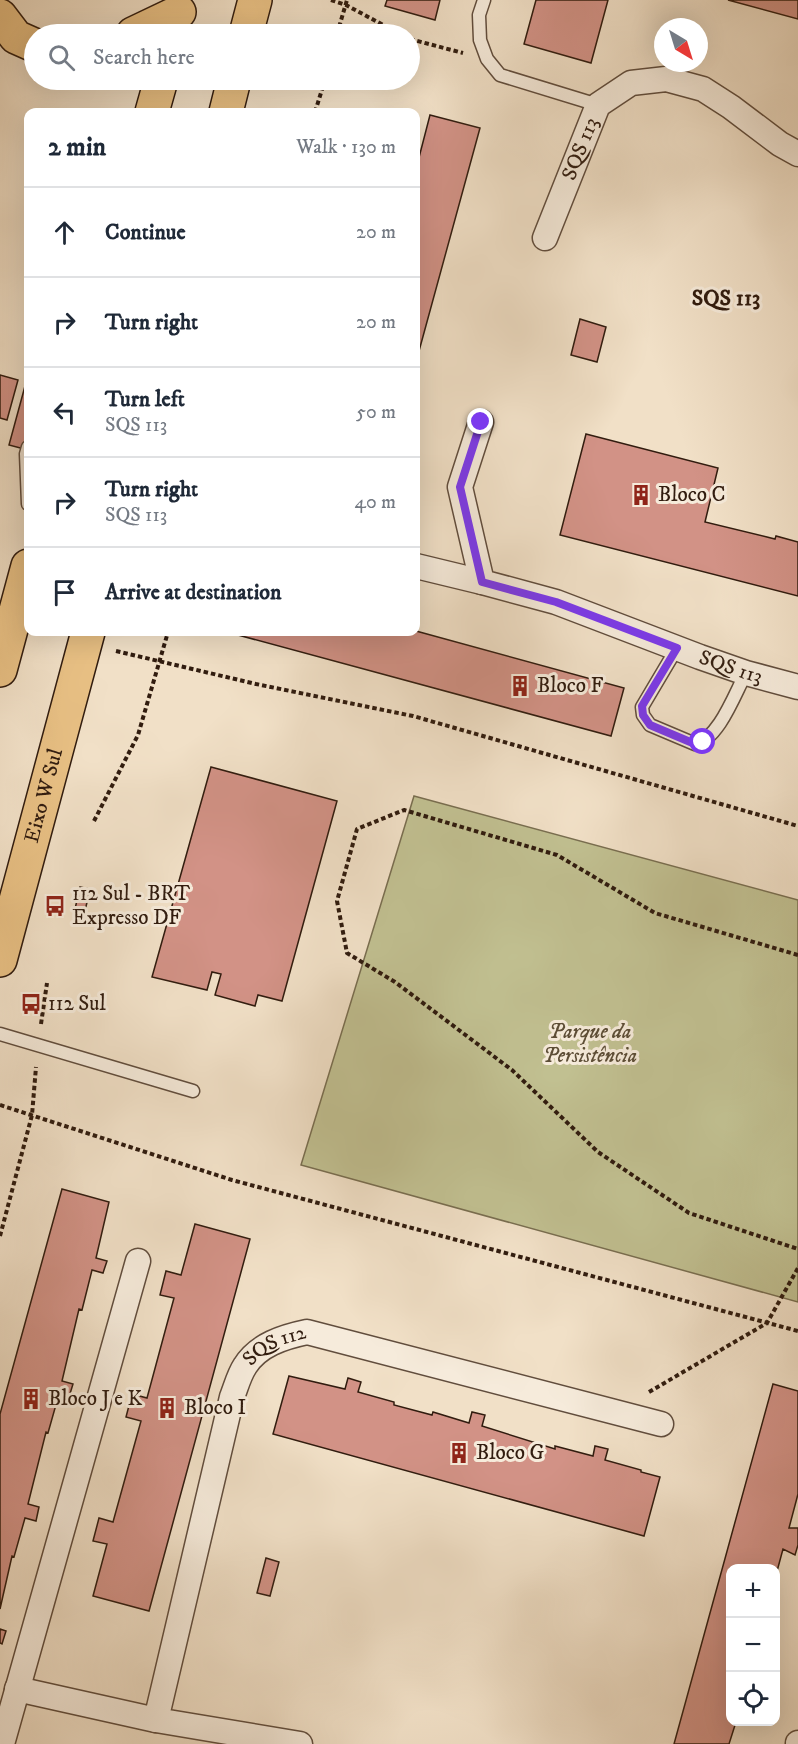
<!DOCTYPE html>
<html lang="en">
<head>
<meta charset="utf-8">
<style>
	:root { --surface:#fff; --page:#f2f2f3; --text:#1f2937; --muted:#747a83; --line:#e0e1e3 }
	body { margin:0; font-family:"IM FELL DW Pica",serif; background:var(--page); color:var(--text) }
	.controls { position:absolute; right:18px; bottom:18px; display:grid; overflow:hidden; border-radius:12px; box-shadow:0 6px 24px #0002 }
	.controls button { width:54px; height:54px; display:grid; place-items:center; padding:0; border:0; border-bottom:2px solid var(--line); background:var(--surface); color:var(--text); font:30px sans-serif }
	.compass { position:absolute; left:654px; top:18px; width:54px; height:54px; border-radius:50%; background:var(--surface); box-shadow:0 6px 24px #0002; rotate:142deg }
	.stop { position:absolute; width:18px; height:18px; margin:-14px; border:4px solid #7c3aed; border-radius:50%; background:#fff }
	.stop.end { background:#7c3aed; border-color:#fff; box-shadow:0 2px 6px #0008 }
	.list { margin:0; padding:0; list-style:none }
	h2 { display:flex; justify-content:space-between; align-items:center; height:78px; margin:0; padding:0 24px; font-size:26px }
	h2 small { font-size:20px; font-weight:400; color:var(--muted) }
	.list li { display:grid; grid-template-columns:39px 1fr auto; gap:18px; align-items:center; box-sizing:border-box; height:90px; padding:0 24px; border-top:2px solid var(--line) }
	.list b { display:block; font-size:22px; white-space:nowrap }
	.list p { margin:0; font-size:20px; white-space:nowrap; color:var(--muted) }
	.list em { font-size:20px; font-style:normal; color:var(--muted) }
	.icon { flex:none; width:33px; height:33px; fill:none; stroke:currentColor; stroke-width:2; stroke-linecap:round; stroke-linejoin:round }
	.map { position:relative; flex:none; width:798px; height:1744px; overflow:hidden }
	.search { position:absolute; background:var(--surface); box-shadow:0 6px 24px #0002; left:24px; top:24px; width:396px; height:66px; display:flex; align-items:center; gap:15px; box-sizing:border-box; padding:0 21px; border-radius:33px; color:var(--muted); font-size:22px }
	.panel { position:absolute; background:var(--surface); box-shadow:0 6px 24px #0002; left:24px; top:108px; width:396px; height:528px; border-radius:12px }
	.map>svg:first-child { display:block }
	.green { fill:#c1c091; stroke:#796e50; stroke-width:1.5 }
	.building { fill:#d29286; stroke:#311c0f; stroke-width:1.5 }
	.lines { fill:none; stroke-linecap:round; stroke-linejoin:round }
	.lane-casing { stroke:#614d3d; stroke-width:15 }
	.street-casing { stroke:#614d3d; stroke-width:27 }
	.primary-casing { stroke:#311c0f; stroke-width:36 }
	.highway-casing { stroke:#311c0f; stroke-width:36 }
	.path { stroke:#311c0f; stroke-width:4; stroke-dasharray:4.5 3; stroke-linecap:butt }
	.lane { stroke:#f6ebdb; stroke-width:12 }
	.street { stroke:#f6ebdb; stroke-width:24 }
	.primary { stroke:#e8c084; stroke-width:33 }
	.highway { stroke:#e8c084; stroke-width:33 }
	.route { stroke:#7c3aed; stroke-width:8 }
	.labels { text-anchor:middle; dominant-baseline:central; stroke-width:6; stroke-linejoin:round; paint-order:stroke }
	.street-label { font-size:21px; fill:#311c0f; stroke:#f6ebdb }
	.poi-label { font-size:21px; fill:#311c0f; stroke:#f6ebdb; text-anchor:start }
	.park-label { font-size:21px; font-style:italic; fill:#5c4d36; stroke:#f6ebdb }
	.neighbourhood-label { font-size:22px; font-weight:bold; fill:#311c0f; stroke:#f6ebdb }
</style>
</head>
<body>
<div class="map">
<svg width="798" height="1744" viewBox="0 0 798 1744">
	<rect width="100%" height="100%" fill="#f1e0c7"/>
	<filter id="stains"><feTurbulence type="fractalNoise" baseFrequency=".00333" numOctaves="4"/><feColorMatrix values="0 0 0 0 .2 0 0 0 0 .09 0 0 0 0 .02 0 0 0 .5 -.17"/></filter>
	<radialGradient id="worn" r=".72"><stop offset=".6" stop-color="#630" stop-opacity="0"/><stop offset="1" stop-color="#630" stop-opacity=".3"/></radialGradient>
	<path class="green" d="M414,796l384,104v402l-497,-137z"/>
	<path class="building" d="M387,0h53l-5,20 -50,-14z
		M536,0h72l-17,63 -67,-19z
		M728,0h70v19z
		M430,115l50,13 -64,234v-193z
		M580,319l26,8 -9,35 -26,-7z
		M0,375l18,5 -11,40 -7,-2z
		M28,375v75l-19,-5z
		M586,434l132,34 -13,54 70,17 1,-3 22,6v54l-238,-61z
		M416,631l208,57 -13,48 -384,-104z
		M211,767l126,34 -55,200 -24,-6 -3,11 -40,-11 6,-21 -9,-2 -5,18 -55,-13z
		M80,887l10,2 -5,22 -10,-2z
		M62,1189l47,13 -13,56 11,3 -4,12 -11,-3 -10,40 -3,-1 -17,72 11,3 -4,13 -10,-3 -11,39 -2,-1 -18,72 11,3 -3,14 -11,-3 -11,39 -2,-1 -12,53v-195z
		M195,1224l55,15 -101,372 -56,-15 14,-52 -14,-3 6,-23 14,4 28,-101 -15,-4 6,-23 15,4 27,-100 -14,-3 6,-24 15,4z
		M289,1376l56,13 3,-11 13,4 -3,10 36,10v3l38,10 1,-3 36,11 3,-11 13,3 -3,11 73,23v-3l38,10 2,-10 13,3 -3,11 36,10v2l19,5 -16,59 -371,-102z
		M773,1384l25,7v103l-9,34h9v17l-3,10 -12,-6 -7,26v-7h-46v154h6l-7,22h-55z
		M266,1558l13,4 -9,34 -13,-3z
		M0,1629l6,2 -4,13 -2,-1z"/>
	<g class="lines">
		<defs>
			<path id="lane" d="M484,0l-5,15 1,25 7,19 13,16 98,30
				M28,447l-2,7 2,50
				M677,648l-35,59 1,8 7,10 45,19c24,-5 40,-51 51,-71
				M0,1034l193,57"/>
			<g id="street">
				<path id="s1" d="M545,238l53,-133 33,-22 35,-4 37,10 28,18 49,37 18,10"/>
				<path id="s2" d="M481,422l-21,65 22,95 74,20 144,55 46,16 52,14"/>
				<path d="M416,566l66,16"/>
				<path d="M17,1689l139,31"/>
				<path d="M2,1744l136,-483"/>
				<path id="s3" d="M300,1744l-144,-24 76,-323c4,-10 7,-22 13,-31 13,-21 38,-29 62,-34l354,92"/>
				<path d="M798,1744v-1"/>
			</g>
			<g id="primary">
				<path d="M246,34l9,-34"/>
				<path d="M152,112l9,-32"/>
				<path d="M226,112l8,-32"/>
				<path d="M0,670l28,-104"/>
				<path id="s4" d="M0,960l88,-328"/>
			</g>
			<path id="highway" d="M0,16l16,21 18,8
				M133,34l46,-22"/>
		</defs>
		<use href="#lane" class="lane-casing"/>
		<use href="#street" class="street-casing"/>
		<use href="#primary" class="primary-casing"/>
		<use href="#highway" class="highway-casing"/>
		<path class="path" d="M331,0l15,5 54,29
			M337,34l10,-34
			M410,39l53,14
			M315,112l10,-32
			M116,651l140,33 157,32 385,110
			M94,821l44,-86 30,-103
			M798,955l-143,-42 -98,-58 -153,-45 -47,19 -20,72 10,52 48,29 117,88 86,82 91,61 109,36
			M41,1024l6,-41
			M0,1105l232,75 566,151
			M0,1236l32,-121 4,-48
			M649,1392l118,-69 31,-55"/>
		<use href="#lane" class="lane"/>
		<use href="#street" class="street"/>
		<use href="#primary" class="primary"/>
		<use href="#highway" class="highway"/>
	</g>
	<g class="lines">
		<path class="route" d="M481,422l-21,65 22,95 74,20 121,46 -35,58 1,9 7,10 45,19 8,-2"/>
	</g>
	<defs>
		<symbol id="building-bare" viewBox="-9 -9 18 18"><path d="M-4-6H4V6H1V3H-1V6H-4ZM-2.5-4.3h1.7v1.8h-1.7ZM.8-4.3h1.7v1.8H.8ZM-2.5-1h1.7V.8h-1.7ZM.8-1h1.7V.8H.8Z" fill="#8f2418" stroke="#f6ebdb" stroke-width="2.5" paint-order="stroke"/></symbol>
		<symbol id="bus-bare" viewBox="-9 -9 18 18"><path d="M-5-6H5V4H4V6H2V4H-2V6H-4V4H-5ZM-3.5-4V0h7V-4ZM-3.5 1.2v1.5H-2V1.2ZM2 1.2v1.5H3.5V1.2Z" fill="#8f2418" stroke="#f6ebdb" stroke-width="2.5" paint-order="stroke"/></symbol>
	</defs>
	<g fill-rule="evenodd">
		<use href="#building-bare" x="626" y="480" width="30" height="30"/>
		<use href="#building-bare" x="505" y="671" width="30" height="30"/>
		<use href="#bus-bare" x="40" y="891" width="30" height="30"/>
		<use href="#bus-bare" x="16" y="989" width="30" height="30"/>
		<use href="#building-bare" x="16" y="1384" width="30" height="30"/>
		<use href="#building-bare" x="152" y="1393" width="30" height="30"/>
		<use href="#building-bare" x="444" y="1438" width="30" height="30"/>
	</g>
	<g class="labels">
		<g class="street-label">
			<text stroke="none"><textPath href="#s1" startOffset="96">SQS 113</textPath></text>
			<text stroke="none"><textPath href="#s2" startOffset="429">SQS 113</textPath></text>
			<text stroke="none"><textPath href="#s4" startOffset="170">Eixo W Sul</textPath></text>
			<text stroke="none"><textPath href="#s3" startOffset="549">SQS 112</textPath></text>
		</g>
		<g class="poi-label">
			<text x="658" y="495">Bloco C</text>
			<text x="537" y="686">Bloco F</text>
			<text x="72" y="894">112 Sul - BRT<tspan x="72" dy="24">Expresso DF</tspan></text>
			<text x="48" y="1004">112 Sul</text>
			<text x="48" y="1399">Bloco J e K</text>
			<text x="184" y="1408">Bloco I</text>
			<text x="476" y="1453">Bloco G</text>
		</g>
		<g class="park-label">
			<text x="590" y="1032">Parque da<tspan x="590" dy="24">Persistência</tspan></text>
		</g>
		<g class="neighbourhood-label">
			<text x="726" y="298">SQS 113</text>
		</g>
	</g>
	<rect width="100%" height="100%" filter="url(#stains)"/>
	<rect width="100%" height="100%" fill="url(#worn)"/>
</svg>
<div class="controls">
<button>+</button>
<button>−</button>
<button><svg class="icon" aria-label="locate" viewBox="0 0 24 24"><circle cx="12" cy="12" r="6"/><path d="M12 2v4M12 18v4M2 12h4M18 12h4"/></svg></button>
</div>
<svg class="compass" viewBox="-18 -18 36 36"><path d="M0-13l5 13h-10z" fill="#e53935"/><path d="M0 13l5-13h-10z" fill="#747a83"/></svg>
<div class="stop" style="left:703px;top:742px"></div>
<div class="stop end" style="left:481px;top:422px"></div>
<div class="search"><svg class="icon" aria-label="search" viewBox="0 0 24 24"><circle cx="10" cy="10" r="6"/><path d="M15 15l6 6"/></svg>Search here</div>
<section class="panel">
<h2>2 min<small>Walk · 130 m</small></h2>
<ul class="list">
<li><svg class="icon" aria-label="ahead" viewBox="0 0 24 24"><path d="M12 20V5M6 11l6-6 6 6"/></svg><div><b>Continue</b></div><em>20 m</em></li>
<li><svg class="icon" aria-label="right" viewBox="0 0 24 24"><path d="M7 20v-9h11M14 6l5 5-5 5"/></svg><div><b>Turn right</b></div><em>20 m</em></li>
<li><svg class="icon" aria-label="left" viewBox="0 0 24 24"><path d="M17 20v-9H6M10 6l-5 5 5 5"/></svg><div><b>Turn left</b><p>SQS 113</p></div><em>50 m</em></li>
<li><svg class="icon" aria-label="right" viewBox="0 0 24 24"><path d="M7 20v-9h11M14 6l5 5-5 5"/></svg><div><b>Turn right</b><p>SQS 113</p></div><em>40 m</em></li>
<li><svg class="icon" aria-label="arrive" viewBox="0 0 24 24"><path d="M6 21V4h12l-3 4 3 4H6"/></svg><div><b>Arrive at destination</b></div></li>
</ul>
</section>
</div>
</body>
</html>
